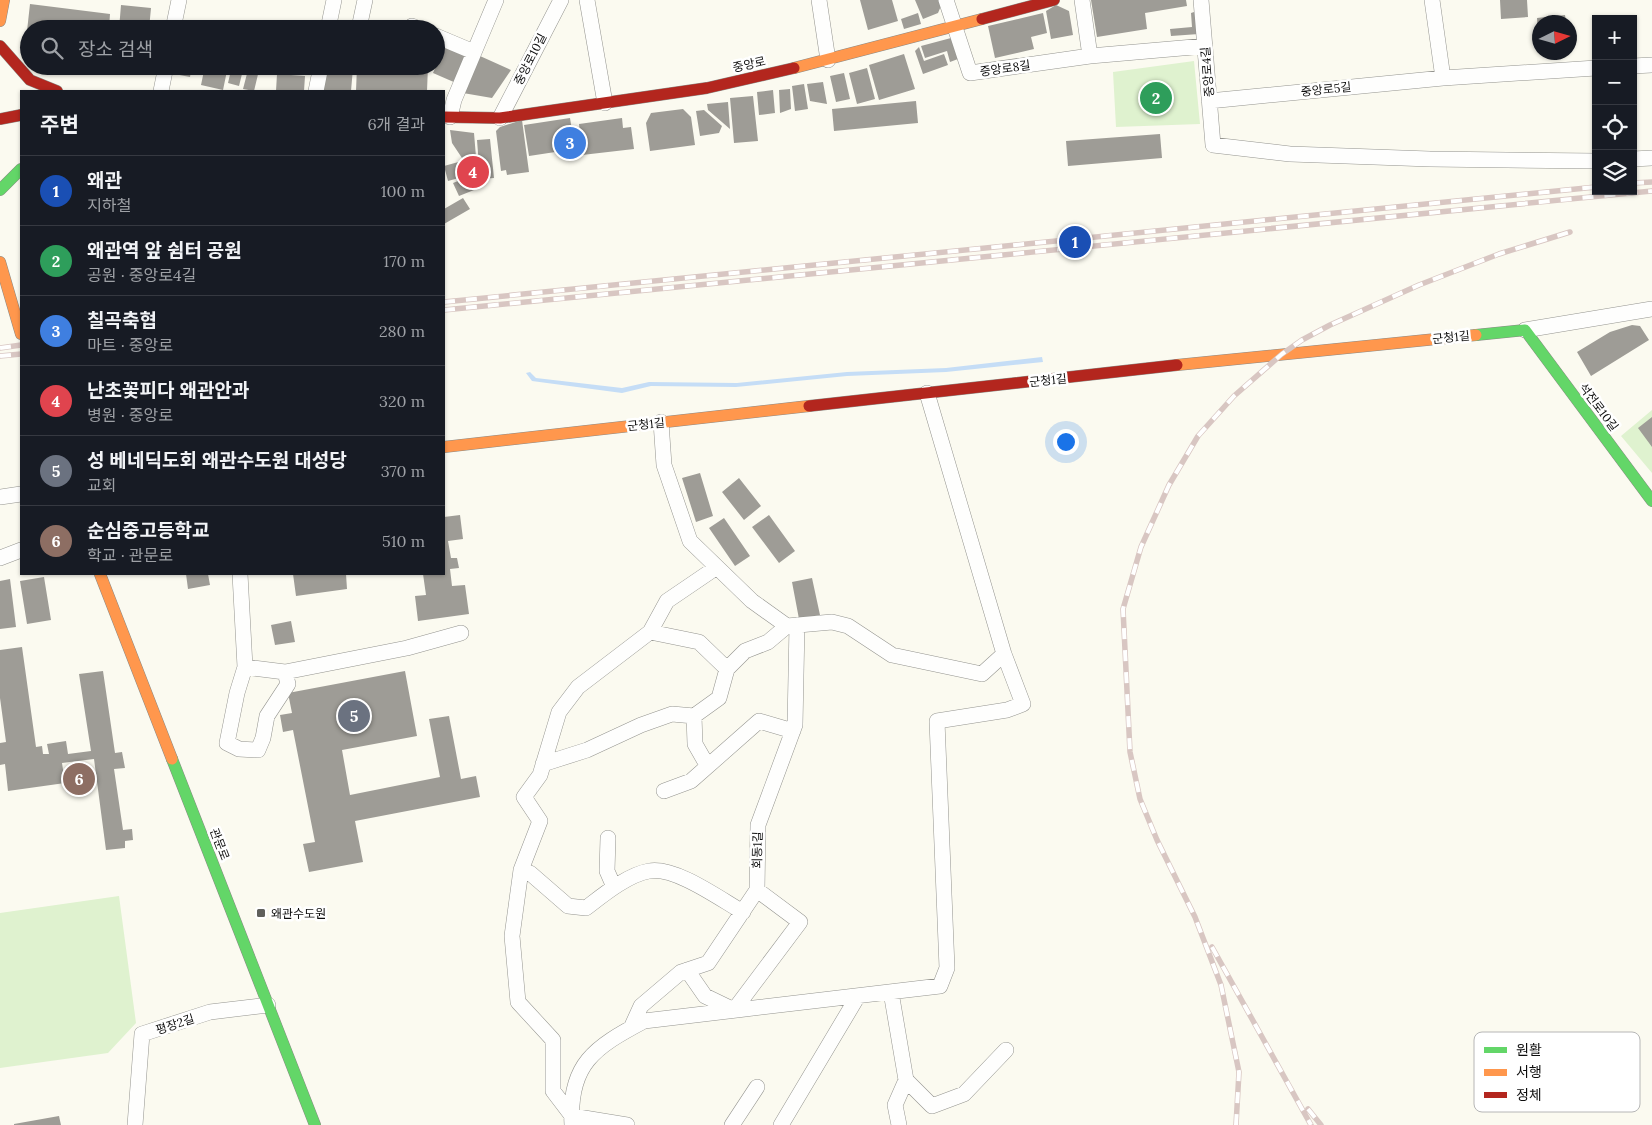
<!DOCTYPE html>
<html lang="ko">
<head>
<meta charset="utf-8">
<style>
	:root { --surface:#171b24; --page:#242831; --text:#f1f3f6; --muted:#9ea1a6; --line:#363941; --accent:#b0b1b1 }
	body { margin:0; font-family:Lora,"Noto Sans KR",serif; background:var(--page); color:var(--text) }
	.controls { position:absolute; right:15px; top:15px; display:grid; overflow:hidden; border-radius:0px; box-shadow:0 1px 4px #0004 }
	.controls button { width:45px; height:45px; display:grid; place-items:center; padding:0; border:0; border-bottom:1px solid var(--line); background:var(--surface); color:var(--text); font:25px sans-serif }
	.compass { position:absolute; left:1532px; top:15px; width:45px; height:45px; border-radius:50%; background:var(--surface); box-shadow:0 1px 4px #0004; rotate:85deg }
	.you { position:absolute; left:1065px; top:441px; width:18px; height:18px; margin:-12px; border:4px solid #fff; border-radius:50%; background:#1a73e8; box-shadow:0 0 0 8px #1a73e833 }
	.badge { display:grid; place-items:center; width:32px; height:32px; border-radius:50%; background:var(--accent); color:#fff; font-size:16px; font-weight:700 }
	.pin { position:absolute; translate:-50% -50%; border:2px solid #fff; box-shadow:0 1px 5px #0006 }
	.list { margin:0; padding:0; list-style:none }
	h2 { display:flex; justify-content:space-between; align-items:center; height:65px; margin:0; padding:0 20px; font-size:21px }
	h2 small { font-size:16px; font-weight:400; color:var(--muted) }
	.list li { display:grid; grid-template-columns:32px 1fr auto; gap:15px; align-items:center; box-sizing:border-box; height:70px; padding:0 20px; border-top:1px solid var(--line) }
	.list b { display:block; font-size:19px; white-space:nowrap }
	.list p { margin:0; font-size:16px; white-space:nowrap; color:var(--muted) }
	.list em { font-size:16px; font-style:normal; color:var(--muted) }
	.icon { flex:none; width:28px; height:28px; fill:none; stroke:currentColor; stroke-width:2; stroke-linecap:round; stroke-linejoin:round }
	.map { position:relative; flex:none; width:1652px; height:1125px; overflow:hidden }
	.search { position:absolute; background:var(--surface); box-shadow:0 1px 4px #0004; left:20px; top:20px; width:425px; height:55px; display:flex; align-items:center; gap:12px; box-sizing:border-box; padding:0 18px; border-radius:28px; color:var(--muted); font-size:19px }
	.panel { position:absolute; background:var(--surface); box-shadow:0 1px 4px #0004; left:20px; top:90px; width:425px; height:485px; border-radius:0px }
	.map>svg:first-child { display:block }
	.green { fill:#dff2cf }
	.water { fill:#c5ddf6 }
	.building { fill:#9e9c96 }
	.lines { fill:none; stroke-linecap:round; stroke-linejoin:round }
	.street-casing { stroke:#94948f; stroke-width:16 }
	.fast-casing { stroke:#8b8a86; stroke-width:12 }
	.slow-casing { stroke:#8b8a86; stroke-width:12 }
	.jam-casing { stroke:#8b8a86; stroke-width:12 }
	.street { stroke:#fefefd; stroke-width:15 }
	.fast { stroke:#63d668; stroke-width:11 }
	.slow { stroke:#ff974d; stroke-width:11 }
	.jam { stroke:#b3261e; stroke-width:11 }
	.rail-casing { stroke:#d8c6c2; stroke-width:5.5 }
	.rail { stroke:#fff; stroke-width:4; stroke-dasharray:11; stroke-linecap:butt }
	.poi-dot { fill:#60605c; stroke:#fff; stroke-width:2 }
	.labels { text-anchor:middle; dominant-baseline:central; stroke-width:5; stroke-linejoin:round; paint-order:stroke }
	.street-label { font-size:12px; fill:#0d0d0d; stroke:#fff }
	.poi-label { font-size:12px; fill:#0d0d0d; stroke:#fff; text-anchor:start }
	.key { fill:#fff; stroke:#b6b6b6; stroke-width:1 }
	.key-label { font-size:14px; fill:#0d0d0d }
</style>
</head>
<body>
<div class="map">
<svg width="1652" height="1125" viewBox="0 0 1652 1125">
	<rect width="100%" height="100%" fill="#fbfaf0"/>
	<path class="green" d="M1194,61l6,63 -84,3 -3,-55z
		M1652,410v63l-31,-37z
		M119,896l17,127 -28,30 -108,15v-155z"/>
	<path class="water" d="M1042,357l1,5 -97,10 -99,4 -111,11 -85,-1 -29,7 -90,-12 -6,-8 4,-1 6,6 86,10 27,-6 88,1 110,-11 99,-4z"/>
	<path class="building" d="M860,0h32l6,21 -30,9z
		M915,0h24l2,6 -3,7 -15,6z
		M1091,0h95l1,6 -42,7 2,16 -50,8z
		M1500,0h27l1,17 -27,2z
		M30,4l80,10 -1,15h-80v30l-5,-1z
		M121,5l30,3 -2,21h-30z
		M1056,5l13,6 4,24 -22,4 -5,-28z
		M1197,11l2,23 -28,2 -1,-7 22,-2 -1,-14z
		M918,13l3,11 -17,5 -3,-10z
		M1043,13l4,20 -16,4 3,12 -39,9 -7,-32z
		M1565,15l1,7h-26l-2,11 -1,-15z
		M951,38l7,21 -8,3 -3,-11 -22,7 -4,-12z
		M445,45l23,10 -12,28 -23,-10z
		M919,47l5,14 20,-7 4,11 -25,9 -8,-23z
		M904,54l11,35 -36,11 -10,-35z
		M480,56l31,14 -19,28 -29,-5z
		M171,66h27l-1,6 -6,-1 -1,6 -21,-4z
		M205,66h23l-5,24 -22,-5z
		M232,66h12l-5,20 -11,-3z
		M249,66h11l-6,25 -11,-2z
		M325,66l28,2 -2,23h-28z
		M357,66h71l-1,25h-71z
		M867,68l8,31 -18,5 -8,-31z
		M844,73l6,26 -14,3 -6,-26z
		M277,74l28,2 -1,15h-28z
		M823,82l4,22 -17,-3 -3,-17z
		M804,84l4,25 -13,2 -3,-25z
		M790,89l1,20 -11,4 -1,-23z
		M773,90l2,23 -16,2 -2,-23z
		M753,96l5,45 -24,2 -4,-45z
		M916,101l2,22 -84,8 -2,-22z
		M728,102l2,27 -22,-19 -1,-6z
		M683,109l8,8 4,28 -45,6 -4,-28 5,-10z
		M704,110l18,16 -3,7 -19,3 -4,-25z
		M570,118l5,31 -46,7 -5,-31z
		M622,118l1,10 8,-1 3,22 -52,6 -3,-31z
		M522,120l7,52 -22,3 -1,-5 -5,1 -5,-40 4,-4z
		M450,130l24,3 2,24 -14,1 -10,-15z
		M1160,134l2,24 -94,8 -2,-25z
		M490,139l4,39 -14,1 -3,-39z
		M462,161l4,15 -18,5 -4,-15z
		M468,177l6,13 -15,6 -6,-13z
		M463,198l7,11 -26,15v-15z
		M1632,325l8,1 9,14 -58,36 -14,-24 33,-20z
		M1652,417v30l-14,-19z
		M700,473l13,43 -17,6 -14,-44z
		M739,478l22,28 -17,14 -22,-28z
		M460,515l3,24 -15,2 3,17h6l2,10 -9,1 2,17 13,-1 4,29 -51,7 -3,-25 11,-1 -3,-21h21v-57z
		M769,515l26,36 -16,12 -27,-36z
		M724,518l26,38 -15,10 -26,-38z
		M186,574h22l2,11 -22,4z
		M293,574h53l1,15 -51,7z
		M44,577l7,43 -24,4 -7,-43z
		M812,578l8,37 -21,4 -7,-37z
		M10,579l6,48 -16,2v-48z
		M291,621l4,21 -20,3 -4,-20z
		M22,647l14,100 6,-1 1,8h6l-2,-10 19,-3 2,13 23,-3 -12,-77 24,-3 12,82 7,-1 3,16 -11,1 9,61 9,-1 1,11 -8,1v7l-19,2 -12,-91 -32,4 3,20 -57,8 -3,-27 -5,1v-22l6,-1 -6,-44v-48z
		M405,671l12,65 -75,14 8,45 90,-18 -11,-58 20,-3 12,63 15,-3 4,21 -125,24 8,41 -54,10 -6,-28 12,-2 -22,-112 -10,2 -3,-17 12,-2 -4,-20z
		M59,1116l2,9h-47v-1z"/>
	<g class="lines">
		<defs>
			<path id="street" d="M587,0l18,103
				M819,0l9,60
				M946,0l24,73 120,-17
				M1082,0l8,56 115,-10
				M1201,0l12,145 77,9 140,5 166,2
				M1432,0l11,78
				M173,29l6,-29
				M328,29l6,-29
				M362,29l-3,-1 6,-28
				M410,29l2,-3 7,3
				M436,36l38,16
				M1633,66l19,-1
				M161,91l5,-25
				M316,91l5,-25
				M1209,101l234,-23 153,-10
				M450,117l4,-17 42,-100
				M500,118l61,-118
				M1633,159l19,-1
				M1525,330l127,-21
				M661,422l3,43 26,76 62,60 35,25 45,-4 16,4 44,29 90,19 22,-20 -77,-261
				M0,497l21,-3
				M0,558l21,-8
				M240,574l5,93 40,5 122,-24 54,-15
				M650,632l49,10 28,27
				M245,667l-8,26 -10,50 12,6 19,1 5,-12 4,-22 21,-32 -3,-12
				M694,716l1,28 12,21
				M543,764l44,-14 54,-25 31,-11 22,2 25,-18 8,-29 18,-18 23,-9 19,-16
				M664,791l27,-10 68,-60 34,10
				M608,838l-1,33 7,16
				M521,870l9,3 38,33 18,2c17,-13 41,-33 63,-37 26,-5 71,28 94,41
				M687,970l18,26 29,14 66,-88 -43,-32
				M891,992l15,88 26,26 32,-12 42,-44
				M631,1028l10,-22 40,-34 27,-9 49,-73 1,-65 37,-100 2,-100
				M135,1125l7,-91 68,-22 58,-7
				M572,1125c-4,-61 23,-78 72,-104l296,-35 7,-18 -10,-247 70,-11 16,-6 -19,-50
				M627,1125l-55,-9 -19,-25v-51l-35,-38 -6,-66 9,-66 19,-49 -16,-24 16,-22 19,-63 19,-25 72,-55 17,-31 50,-34
				M732,1125l25,-38
				M781,1125l77,-129
				M899,1125l-4,-20 11,-25"/>
			<path id="fast" d="M0,190l21,-21
				M1476,335l49,-5 127,171
				M172,759l143,366"/>
			<path id="slow" d="M0,21l4,-21
				M794,68l188,-49
				M0,262l21,72
				M1177,365l299,-30
				M444,447l365,-41
				M100,574l72,185"/>
			<path id="jam" d="M982,19l72,-19
				M0,46l30,34 27,11
				M444,117l56,1 207,-30 87,-20
				M0,119l21,-4
				M809,406l368,-41"/>
		</defs>
		<use href="#street" class="street-casing"/>
		<use href="#fast" class="fast-casing"/>
		<use href="#slow" class="slow-casing"/>
		<use href="#jam" class="jam-casing"/>
		<use href="#street" class="street"/>
		<use href="#fast" class="fast"/>
		<use href="#slow" class="slow"/>
		<use href="#jam" class="jam"/>
		<defs>
			<path id="rail" d="M1633,183l19,-1
				M444,302l1152,-115
				M444,310l1208,-119
				M0,348l21,-3
				M0,356l21,-2
				M1212,947l99,178
				M1308,1109l13,16
				M1236,1125l3,-53 -18,-87 -26,-68 -38,-77 -17,-41 -10,-47 -7,-143 18,-62 28,-62 29,-49 36,-40 48,-42 20,-14 28,-15 89,-40 80,-31 71,-22"/>
		</defs>
		<use href="#rail" class="rail-casing"/>
		<use href="#rail" class="rail"/>
	</g>
	<rect class="poi-dot" x="256" y="908" width="10" height="10" rx="2.5"/>
	<g class="labels">
		<g class="street-label">
			<text transform="translate(530 59) rotate(-63)">중앙로10길</text>
			<text transform="translate(749 64) rotate(-13)">중앙로</text>
			<text transform="translate(1005 68) rotate(-8)">중앙로8길</text>
			<text transform="translate(1207 72) rotate(-95)">중앙로4길</text>
			<text transform="translate(1326 89) rotate(-6)">중앙로5길</text>
			<text transform="translate(1451 337) rotate(-6)">군청1길</text>
			<text transform="translate(1048 380) rotate(-6)">군청1길</text>
			<text transform="translate(1599 407) rotate(53)">석전로10길</text>
			<text transform="translate(646 424) rotate(-6)">군청1길</text>
			<text transform="translate(220 844) rotate(69)">관문로</text>
			<text transform="translate(757 850) rotate(-89)">회동1길</text>
			<text transform="translate(175 1024) rotate(-18)">평장2길</text>
		</g>
		<g class="poi-label">
			<text x="271" y="913">왜관수도원</text>
		</g>
	</g>
	<rect x="1474" y="1032" width="166" height="80" rx="8" class="key"/>
	<rect x="1484" y="1047" width="23" height="6" fill="#63d668"/>
	<rect x="1484" y="1069" width="23" height="7" fill="#ff974d"/>
	<rect x="1484" y="1092" width="23" height="6" fill="#b3261e"/>
	<g class="key-label">
		<text x="1516" y="1055">원활</text>
		<text x="1516" y="1077">서행</text>
		<text x="1516" y="1100">정체</text>
	</g>
</svg>
<div class="controls">
<button>+</button>
<button>−</button>
<button><svg class="icon" aria-label="locate" viewBox="0 0 24 24"><circle cx="12" cy="12" r="6"/><path d="M12 2v4M12 18v4M2 12h4M18 12h4"/></svg></button>
<button><svg class="icon" aria-label="layers" viewBox="0 0 24 24"><path d="M12 4l9 5-9 5-9-5zM3 14l9 5 9-5"/></svg></button>
</div>
<svg class="compass" viewBox="-18 -18 36 36"><path d="M0-13l5 13h-10z" fill="#e53935"/><path d="M0 13l5-13h-10z" fill="#9ea1a6"/></svg>
<div class="you"></div>
<div class="pin badge" style="left:1075px;top:242px;background:#1a4fb4">1</div>
<div class="pin badge" style="left:1156px;top:98px;background:#2e9e5b">2</div>
<div class="pin badge" style="left:570px;top:143px;background:#3f7fe0">3</div>
<div class="pin badge" style="left:473px;top:172px;background:#e0444e">4</div>
<div class="pin badge" style="left:354px;top:716px;background:#6b7280">5</div>
<div class="pin badge" style="left:79px;top:779px;background:#8d6e63">6</div>
<div class="search"><svg class="icon" aria-label="search" viewBox="0 0 24 24"><circle cx="10" cy="10" r="6"/><path d="M15 15l6 6"/></svg>장소 검색</div>
<section class="panel">
<h2>주변<small>6개 결과</small></h2>
<ul class="list">
<li><span class="badge" style="background:#1a4fb4">1</span><div><b>왜관</b><p>지하철</p></div><em>100 m</em></li>
<li><span class="badge" style="background:#2e9e5b">2</span><div><b>왜관역 앞 쉼터 공원</b><p>공원 · 중앙로4길</p></div><em>170 m</em></li>
<li><span class="badge" style="background:#3f7fe0">3</span><div><b>칠곡축협</b><p>마트 · 중앙로</p></div><em>280 m</em></li>
<li><span class="badge" style="background:#e0444e">4</span><div><b>난초꽃피다 왜관안과</b><p>병원 · 중앙로</p></div><em>320 m</em></li>
<li><span class="badge" style="background:#6b7280">5</span><div><b>성 베네딕도회 왜관수도원 대성당</b><p>교회</p></div><em>370 m</em></li>
<li><span class="badge" style="background:#8d6e63">6</span><div><b>순심중고등학교</b><p>학교 · 관문로</p></div><em>510 m</em></li>
</ul>
</section>
</div>
</body>
</html>
